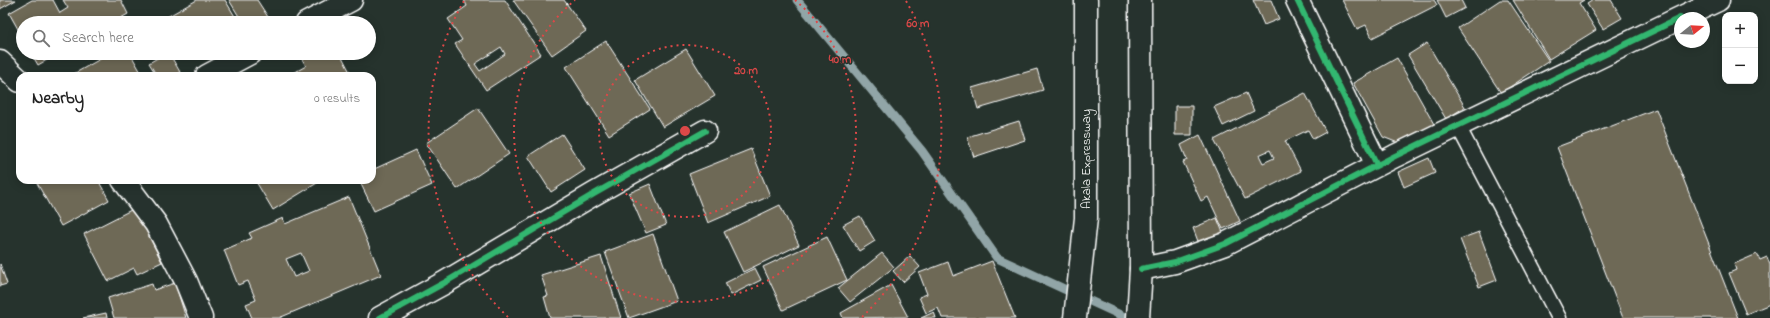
<!DOCTYPE html>
<html lang="en">
<head>
<meta charset="utf-8">
<style>
	:root { --surface:#fff; --page:#f6f6f6; --text:#222; --muted:#767676; --line:#e0e0e0 }
	body { margin:0; font-family:"Indie Flower",sans-serif; background:var(--page); color:var(--text) }
	.controls { position:absolute; right:12px; top:12px; display:grid; overflow:hidden; border-radius:8px; box-shadow:0 2px 10px #0003 }
	.controls button { width:36px; height:36px; display:grid; place-items:center; padding:0; border:0; border-bottom:1px solid var(--line); background:var(--surface); color:var(--text); font:20px sans-serif }
	.compass { position:absolute; left:1674px; top:12px; width:36px; height:36px; border-radius:50%; background:var(--surface); box-shadow:0 2px 10px #0003; rotate:72deg }
	.list { margin:0; padding:0; list-style:none }
	h2 { display:flex; justify-content:space-between; align-items:center; height:52px; margin:0; padding:0 16px; font-size:17px }
	h2 small { font-size:13px; font-weight:400; color:var(--muted) }
	.icon { flex:none; width:22px; height:22px; fill:none; stroke:currentColor; stroke-width:2; stroke-linecap:round; stroke-linejoin:round }
	.map { position:relative; flex:none; width:1770px; height:318px; overflow:hidden }
	.search { position:absolute; background:var(--surface); box-shadow:0 2px 10px #0003; left:16px; top:16px; width:360px; height:44px; display:flex; align-items:center; gap:10px; box-sizing:border-box; padding:0 14px; border-radius:22px; color:var(--muted); font-size:15px }
	.panel { position:absolute; background:var(--surface); box-shadow:0 2px 10px #0003; left:16px; top:72px; width:360px; height:112px; border-radius:12px }
	.map>svg:first-child { display:block }
	.lines { fill:none; stroke-linecap:round; stroke-linejoin:round }
	.stream { stroke:#91a5a7; stroke-width:9 }
	.building { fill:#6e6957; stroke:#fff; fill-rule:evenodd }
	.service-casing { stroke:#fff; stroke-width:17 }
	.minor-casing { stroke:#fff; stroke-width:25 }
	.primary-casing { stroke:#fff; stroke-width:25 }
	.service { stroke:#26332d; stroke-width:14 }
	.minor { stroke:#26332d; stroke-width:22 }
	.primary { stroke:#26332d; stroke-width:22 }
	.cycleway-casing { stroke:#26332d; stroke-width:8 }
	.cycleway { stroke:#33b770; stroke-width:6 }
	.ring { fill:none; stroke:#dc4848; stroke-width:2; stroke-dasharray:2 4 }
	.labels { text-anchor:middle; dominant-baseline:central; stroke-width:3; stroke-linejoin:round; paint-order:stroke }
	.street-label { font-size:13px; fill:#fff; stroke:#26332d }
	.centre { fill:#dc4848; stroke:#26332d; stroke-width:2 }
	.ring-label { font-size:12px; text-anchor:middle; font-weight:bold; fill:#dc4848; stroke:#26332d; stroke-width:3; stroke-linejoin:round; paint-order:stroke }
</style>
</head>
<body>
<div class="map">
<svg width="1770" height="318" viewBox="0 0 1770 318">
	<rect width="100%" height="100%" fill="#26332d"/>
	<filter id="ink" filterUnits="userSpaceOnUse"><feTurbulence type="fractalNoise" baseFrequency=".025" numOctaves="2"/><feDisplacementMap in="SourceGraphic" scale="8" xChannelSelector="R" yChannelSelector="G"/><feConvolveMatrix kernelMatrix="1 2 1 2 8 2 1 2 1" color-interpolation-filters="sRGB"/></filter>
	<g filter="url(#ink)">
		<g class="lines">
			<path class="stream" d="M797,0l125,151 75,107 130,60"/>
		</g>
		<path class="building" d="M0,0h16l-16,9z
			M32,0h21l7,13 8,-5 -5,-8h58l7,14 -16,9h-89v15l-14,-25z
			M197,0h28l14,23h-71l-3,-5z
			M229,0h28l11,17 -9,6h-16z
			M464,0h41l36,54 -55,36 -31,-46 7,-4 -14,-21 19,-13zM501,47l4,7 -25,17 -5,-7z
			M513,0h51l22,31 -34,24z
			M1253,0h18l8,19 -15,6z
			M1342,0h92l3,5 -65,33 -6,-13 -9,4z
			M1437,0h24l4,8 -19,10z
			M1500,0h8l41,61 -48,32 -43,-65z
			M1513,0h71l-5,3 17,27 -47,29z
			M1593,0h18l11,18 -19,11 -16,-25z
			M606,41l44,68 -41,26 -43,-68z
			M1427,43l38,64 -19,12 -38,-64z
			M686,49l29,47 -52,31 -28,-47z
			M31,53h28l-21,12z
			M111,53h19l13,23h-73z
			M166,53h3l11,19 -6,4h-17l-8,-13z
			M314,53h26l12,23h-62v-1l16,-9 -4,-7z
			M1397,58l38,68 -32,19 -20,-8 -30,-54z
			M1037,69l6,21 -65,19 -6,-21z
			M1246,93l8,18 -31,15 -9,-19z
			M1305,93l21,39 -13,7 -5,-9 -23,11 16,30 -56,28 -31,-59zM1270,150l4,8 -11,5 -4,-8z
			M1175,106h17v29h-17z
			M478,108l31,46 -52,35 -31,-46z
			M1656,109l82,209h-115l-66,-171z
			M1019,121l6,19 -51,17 -7,-20z
			M562,134l23,36 -34,22 -23,-36z
			M1200,135l40,86 -17,8 -15,-32 -7,4 -18,-39 4,-2 -6,-15z
			M751,149l19,47 -62,27 -19,-49z
			M416,150l16,35 -58,26 -15,-31h13v-10z
			M1429,158l6,15 -31,14 -6,-15z
			M42,180h56l11,20 -48,26 -24,-43z
			M255,180h67l-49,30z
			M650,184l16,41 -20,8 -17,-40z
			M349,197l32,78 -102,43h-27l-6,-14 10,-4 -8,-19 -10,4 -14,-35 28,-12 -3,-5 34,-15 2,6zM301,253l8,18 -15,6 -8,-18z
			M780,205l19,40 -56,27 -19,-40z
			M135,208l27,54 -25,12 -3,-6 -26,13 -24,-47z
			M860,216l15,25 -16,10 -16,-26z
			M1217,218l7,17 -25,9 -6,-16z
			M1479,232l18,48 -18,7 -19,-48z
			M653,234l24,67 -48,17 -24,-66z
			M827,237l20,43 -64,30 -20,-43z
			M882,253l12,14 -44,35 -12,-14z
			M1757,254l3,6 7,-3 3,8v39l-24,10 -17,-41 7,-3 -2,-6z
			M601,256l20,62h-71l-6,-21 4,-1 -7,-21z
			M910,256l10,11 -17,15 -10,-11z
			M992,261l23,57h-73l-4,-10 -12,5 -7,-16 8,-3 -8,-21 29,-11 5,14z
			M0,264l7,20 -7,2z
			M755,268l6,12 -30,15 -6,-12z
			M175,283l11,35h-72l-6,-20 44,-14 2,6z
			M891,285l17,32 -65,1 -2,-5z
			M934,312l2,6h-15z
			M106,313l1,5h-24z"/>
		<g class="lines">
			<defs>
				<path id="service" d="M1458,126l101,192"/>
				<path id="minor" d="M1297,0l80,165
					M1680,18l38,-18
					M307,23l44,-23
					M0,62l20,19
					M207,76l43,-23
					M123,180l33,44 30,57 15,37
					M1141,269l34,-7 50,-18 170,-88 285,-138
					M380,318l64,-35 150,-89 111,-63"/>
				<path id="primary" d="M1075,318l11,-100v-218
					M1138,318l3,-49 -1,-269"/>
			</defs>
			<use href="#service" class="service-casing"/>
			<use href="#minor" class="minor-casing"/>
			<use href="#primary" class="primary-casing"/>
			<use href="#service" class="service"/>
			<use href="#minor" class="minor"/>
			<use href="#primary" class="primary"/>
			<defs>
				<path id="cycleway" d="M1297,0l80,165
					M1141,269l34,-7 50,-18 170,-88 285,-138
					M380,318l64,-35 150,-89 111,-63"/>
			</defs>
			<use href="#cycleway" class="cycleway-casing"/>
			<use href="#cycleway" class="cycleway"/>
		</g>
	</g>
	<g class="ring">
		<circle cx="685" cy="131" r="86"/>
		<path d="M795 0A171 171 0 1 1 575 0"/>
		<path d="M508 317A257 257 0 0 1 464 1M906 1A257 257 0 0 1 862 317"/>
	</g>
	<g class="labels">
		<g class="street-label">
			<text transform="translate(1086 159) rotate(-90)">Akala Expressway</text>
		</g>
	</g>
	<circle cx="685" cy="131" r="6" class="centre"/>
	<g class="ring-label">
		<text x="918" y="27">60 m</text>
		<text x="840" y="63">40 m</text>
		<text x="746" y="74">20 m</text>
	</g>
</svg>
<div class="controls">
<button>+</button>
<button>−</button>
</div>
<svg class="compass" viewBox="-18 -18 36 36"><path d="M0-13l5 13h-10z" fill="#e53935"/><path d="M0 13l5-13h-10z" fill="#767676"/></svg>
<div class="search"><svg class="icon" aria-label="search" viewBox="0 0 24 24"><circle cx="10" cy="10" r="6"/><path d="M15 15l6 6"/></svg>Search here</div>
<section class="panel">
<h2>Nearby<small>0 results</small></h2>
<ul class="list">
</ul>
</section>
</div>
</body>
</html>
